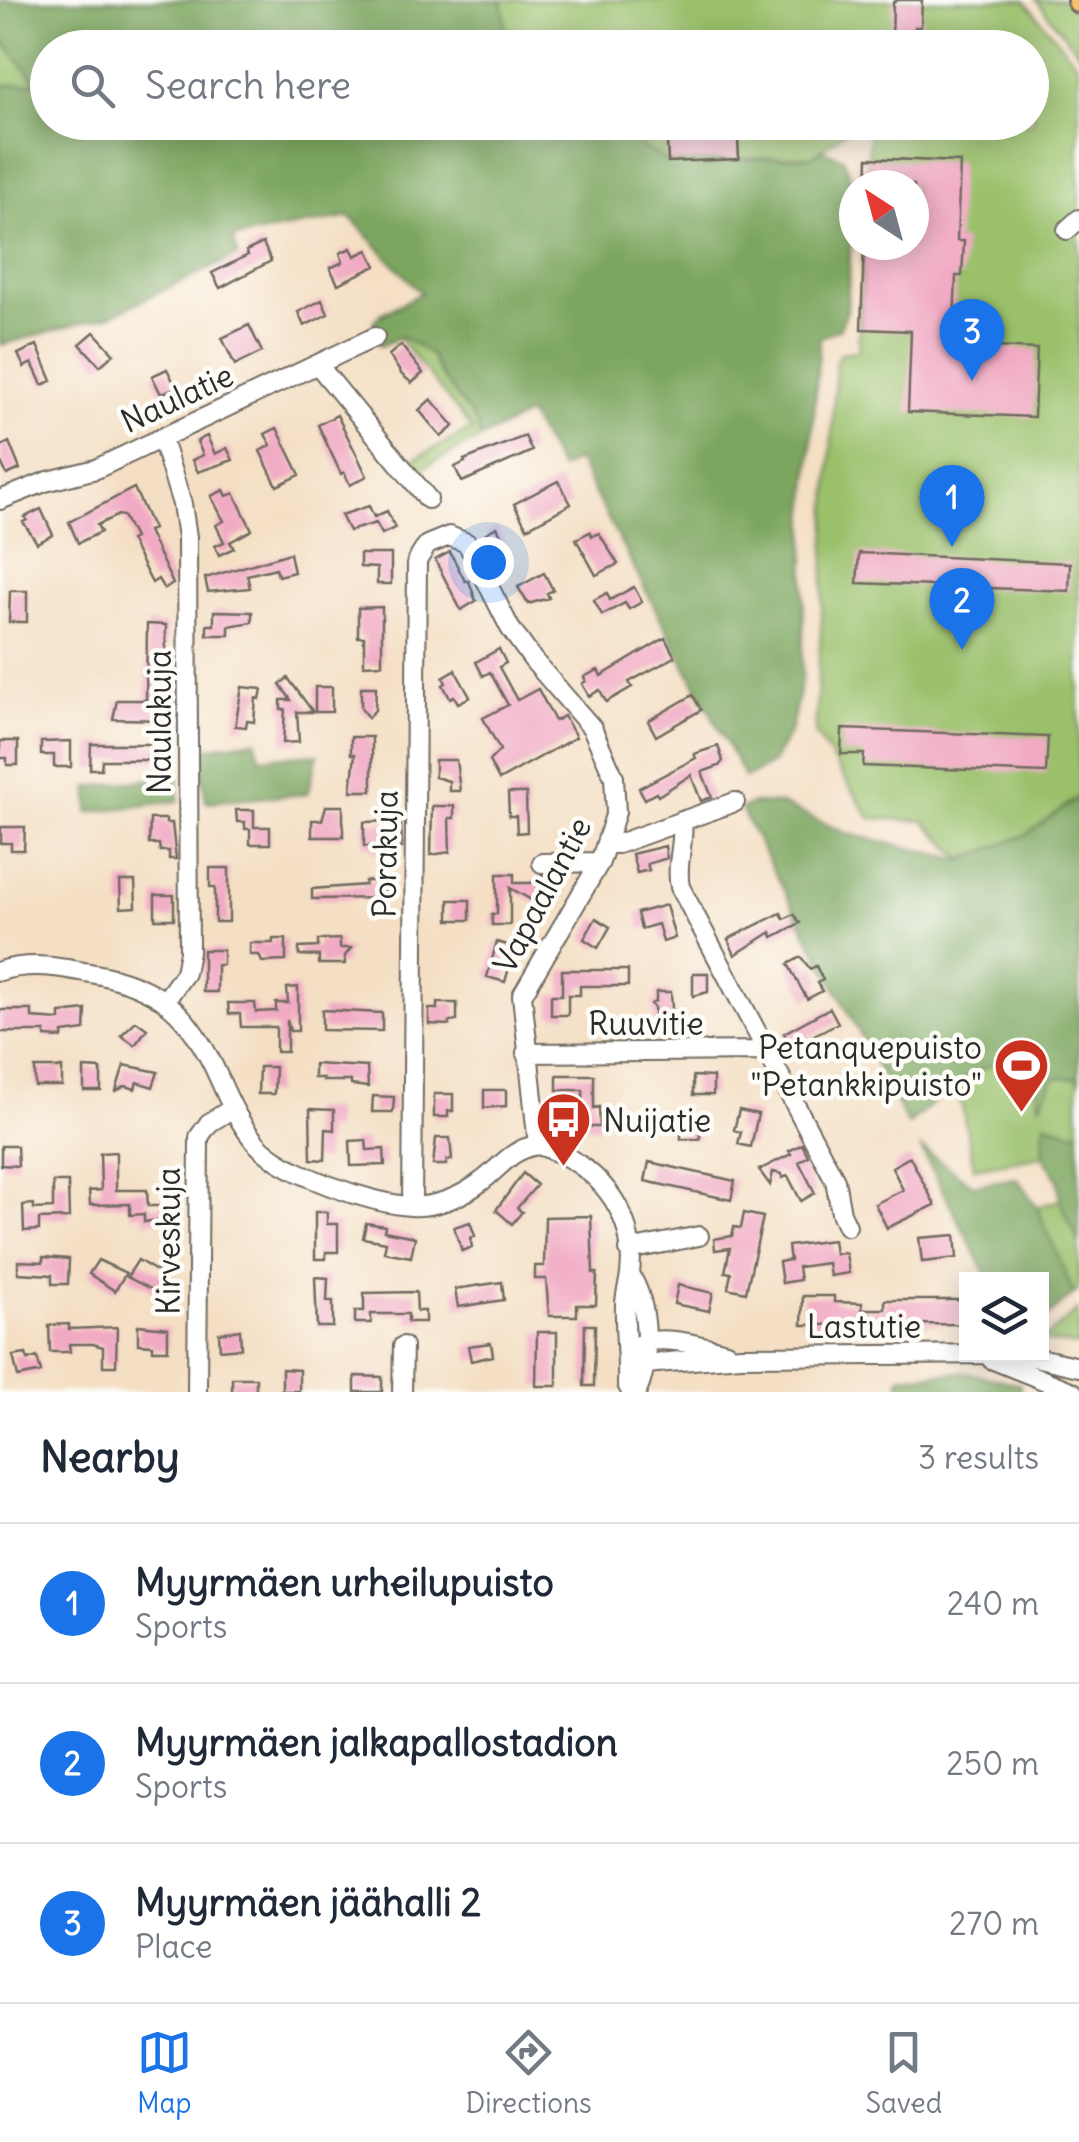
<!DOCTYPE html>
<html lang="en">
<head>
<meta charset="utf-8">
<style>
	:root { --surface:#fff; --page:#f2f2f3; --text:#1f2937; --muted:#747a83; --line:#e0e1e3; --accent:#1a73e8 }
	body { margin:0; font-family:Delius,sans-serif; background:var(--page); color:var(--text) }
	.controls { position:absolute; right:30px; bottom:30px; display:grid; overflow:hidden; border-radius:0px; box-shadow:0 5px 25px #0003 }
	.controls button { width:90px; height:90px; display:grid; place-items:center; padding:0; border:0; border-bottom:2px solid var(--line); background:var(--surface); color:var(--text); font:50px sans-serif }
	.compass { position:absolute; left:839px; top:170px; width:90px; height:90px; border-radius:50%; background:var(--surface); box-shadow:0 5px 25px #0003; rotate:324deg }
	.you { position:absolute; left:488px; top:562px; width:35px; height:35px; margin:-25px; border:8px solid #fff; border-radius:50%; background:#1a73e8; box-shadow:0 0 0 15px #1a73e833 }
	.badge { display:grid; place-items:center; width:65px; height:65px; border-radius:50%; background:var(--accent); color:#fff; font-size:32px; font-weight:700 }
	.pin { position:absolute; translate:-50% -82px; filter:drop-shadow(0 2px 5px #0008) }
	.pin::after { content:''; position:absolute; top:52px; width:35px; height:30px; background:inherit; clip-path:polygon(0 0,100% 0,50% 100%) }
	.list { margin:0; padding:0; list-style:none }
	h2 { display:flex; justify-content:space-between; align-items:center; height:130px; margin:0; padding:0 40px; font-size:42px }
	h2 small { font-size:32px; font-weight:400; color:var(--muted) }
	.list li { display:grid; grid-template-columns:65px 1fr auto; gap:30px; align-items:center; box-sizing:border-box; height:160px; padding:0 40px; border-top:2px solid var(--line) }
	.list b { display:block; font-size:38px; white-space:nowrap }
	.list p { margin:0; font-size:32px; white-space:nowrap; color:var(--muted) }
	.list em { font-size:32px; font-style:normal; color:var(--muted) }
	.icon { flex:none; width:55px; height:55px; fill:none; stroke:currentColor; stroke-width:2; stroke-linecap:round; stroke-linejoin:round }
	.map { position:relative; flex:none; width:1079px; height:1392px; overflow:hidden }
	.search { position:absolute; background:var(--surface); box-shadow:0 5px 25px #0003; left:30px; right:30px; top:30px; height:110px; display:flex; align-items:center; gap:25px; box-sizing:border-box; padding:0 35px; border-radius:55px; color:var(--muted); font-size:38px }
	.sheet { height:610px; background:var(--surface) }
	nav { display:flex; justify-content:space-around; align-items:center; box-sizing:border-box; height:140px; border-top:2px solid var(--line); background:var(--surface); font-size:28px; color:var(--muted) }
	nav a { display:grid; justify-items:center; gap:5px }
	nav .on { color:var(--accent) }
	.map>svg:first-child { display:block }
	.green { fill:#9ac06b; stroke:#62764b; stroke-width:2.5 }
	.forest { fill:#7ba65f; stroke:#536845; stroke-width:2.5 }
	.building { fill:#f1aac4 }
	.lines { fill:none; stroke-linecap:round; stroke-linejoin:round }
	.minor-casing { stroke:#716a61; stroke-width:22 }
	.major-casing { stroke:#716a61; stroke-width:28 }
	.minor { stroke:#fff; stroke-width:18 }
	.major { stroke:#f7c06c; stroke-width:22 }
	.labels { text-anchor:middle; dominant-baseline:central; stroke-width:9; stroke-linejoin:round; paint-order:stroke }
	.street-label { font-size:32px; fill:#2b2b2b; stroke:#fdfcf7 }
	.poi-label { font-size:32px; fill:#2b2b2b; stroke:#fdfcf7; text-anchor:end }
</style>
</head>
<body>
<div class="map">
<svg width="1079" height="1392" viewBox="0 0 1079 1392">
	<rect width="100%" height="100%" fill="#fdfcf7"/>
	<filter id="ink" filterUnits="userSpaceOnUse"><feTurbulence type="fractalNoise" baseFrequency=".01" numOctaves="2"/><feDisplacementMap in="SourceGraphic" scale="20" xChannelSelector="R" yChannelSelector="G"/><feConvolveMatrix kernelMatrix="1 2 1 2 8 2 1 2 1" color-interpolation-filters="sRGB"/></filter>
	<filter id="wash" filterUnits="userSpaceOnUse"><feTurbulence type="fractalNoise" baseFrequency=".0048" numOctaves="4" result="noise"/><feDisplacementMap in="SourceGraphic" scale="40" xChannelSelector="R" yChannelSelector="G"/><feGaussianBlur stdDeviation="2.25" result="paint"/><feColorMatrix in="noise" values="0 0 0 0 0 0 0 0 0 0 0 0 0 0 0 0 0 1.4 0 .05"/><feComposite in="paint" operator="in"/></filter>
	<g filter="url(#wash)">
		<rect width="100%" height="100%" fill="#f4dfc4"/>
		<path class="green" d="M502,0h522l55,66v731l-53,38 -63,25 -39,-39 -54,-3 -55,-85 21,-371 4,-9 18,-2 6,-106h50v-60h-47l3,-62 162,-1v-74l-518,-1 -8,-18z
			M1036,0h31l12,14v39z
			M0,37l38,46 -38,3z
			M857,122l-44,34 -145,6 -67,-39z
			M421,294l107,120 -109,56 -7,-10 60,-31 -92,-115z
			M1026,1046l15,57 13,-25 24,-1 1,54 -6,1 -28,-9 -2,33 -69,12 -17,-86z
			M1079,1194v96l-37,31v-41l-79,-50z
			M1078,1310l1,36 -37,-5z"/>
		<path class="forest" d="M0,0h502l4,29 8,18 -466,1v74h553l67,40 145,-6 9,-6 21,8 11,28 -7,125 -8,18 -19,8 -14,179 -4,161 -11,52 -19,34 -27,15 -168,-318 -17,9 -32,-55 -47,24 -5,-16 -36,-48 -9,-19 -29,-19 -21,10 -10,-16 4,-11 46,-26 -71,-76 -117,21 5,17 -127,60 -111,30v-259l37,-3 -37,-46z
			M256,740l4,18 58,-4 -11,40 -101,8 -7,-53z
			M178,776l1,25 -90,11v-25z
			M1079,797v286l-2,-6 -23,1 -14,27 -14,-58 -69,35 -49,43 -167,-316 13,-6 27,1 67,30 115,26 63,-25z
			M1045,1123l28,9 6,-1v112l-19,-43 -2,-20 -15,-24z
			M920,1147l53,38 44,-7 20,29 37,87 -32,27v-41l-53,-1z
			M964,1372l56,12v8h-120v-15z"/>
		<g id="blocks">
			<path class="building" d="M897,0h25l-1,27h-6l-1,21h-19v-8h-3l1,-37z
				M738,138l1,21 -71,3 -1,-20z
				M868,158l92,4 -3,79h7l-2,35h-6l-3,69 84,4 -3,68 -126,-5 3,-81 -50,-2 3,-84h50v-60h-47z
				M263,243l8,18 -51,27 -8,-15 36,-18 -2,-4z
				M351,248l4,8 13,-6 8,16 -38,18 -8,-16 13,-6 -3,-9z
				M322,300l6,14 -24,12 -6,-14z
				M249,325l13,27 -27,13 -13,-27z
				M94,332l20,22 -14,12 -20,-22z
				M37,345l15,36 -10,4 -10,-22 -8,4 -6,-13z
				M401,345l22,28 -11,10 -10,-8 -13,-20z
				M167,369l9,18 -15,7 -9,-18z
				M431,399l23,27 -13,11 -22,-27z
				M337,415l30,61 -17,9 -6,-13 -3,2 -23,-49z
				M277,428l23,47 -23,11 -17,-35 11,-6 -6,-11z
				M207,436l8,18 12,-6 6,12 -35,12 -6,-12 11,-5 -6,-14z
				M525,436l7,15 -70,31 -7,-15 10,-5 -1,-2z
				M9,442l11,27 -13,6 -7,-15v-13z
				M558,481l13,23 -44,24 -13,-24z
				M134,488l19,41 -5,2 25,53 -9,5 -6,-10 -6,4 -22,-43 4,-2 -11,-22 -5,-1 -21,10 4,7 -23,11 -9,-21z
				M224,490l3,6 7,-3 18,37 -22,12 4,6 -15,7 -4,-9 9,-4 -8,-17 8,-4 -13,-25z
				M369,506l5,11 13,-6 8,17 -13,6 -6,-11 -27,8 -8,-16z
				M41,509l12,26 -16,8 -14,-21 4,-2 -2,-3z
				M497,527l14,28 -11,6 -14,-28z
				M590,532l2,4 7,-3 19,31 -22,11 -20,-36z
				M450,552l15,29h4l7,20 -15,9 -26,-50z
				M290,553l4,19 -16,4 -2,-8 -29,7 3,13 -42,4 -3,-14z
				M859,553l211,10 -1,28 -212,-8z
				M360,554h31v30h-14v-16l-17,-1z
				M544,573l9,17 -6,3 2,5 -21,6 -10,-17z
				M634,587l8,15 -13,7 -4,-6 -23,12 -8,-15 13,-7 3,7z
				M10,591h17v31h-18z
				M382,607v57l-18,1v-28h-6v-29z
				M214,611l38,1v10l-23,4v9h-22v-10h7z
				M147,624l19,1 -1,75h9l-1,20 -60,-1 4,-19h29z
				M665,638l10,19 -46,25 3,5 -26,15 -6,-12 -11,6 -7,-12 4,-3 -2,-4 14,-7 3,6z
				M499,649l7,14 -7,4 18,33 21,-11 17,32 9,-5 12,21 -77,43 -10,-19 11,-11 -17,-32 25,-13 -18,-33 -7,4 -7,-14z
				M455,670l15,27 -12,6 -4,-7 -4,2 -7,-13 3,-2 -3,-6z
				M288,678l25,34h-16l2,30 -16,1 2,-34h-4v-9h10l-11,-16z
				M242,687l20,2 -2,10 -4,-1 -2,24 -7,-1 -1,6 -11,-1z
				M315,687h17v25h-17z
				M361,687h15l-1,23 -7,8 -7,-10z
				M693,695l8,15 -45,26 -8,-15z
				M842,729l206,8 -2,36 -183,-7 1,-12h-23z
				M351,737h21v54h-21l4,-37h-4z
				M0,741h18v24h-11v-7h-7z
				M71,741v26h-17v-12h-13v-13z
				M91,744h74v16h-63l-1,9h-11z
				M718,746l5,15 -4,5 -17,6 10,25 -11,4 -10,-26 -33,21 -2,-3 -11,6 -6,-11 57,-30 -2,-4z
				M435,760h21l4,31h-11v-10l-14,-4z
				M508,793h18l1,39 -10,1 -1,-17h-7z
				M326,806h17v31h-31v-17h10z
				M432,806h22v12h-5l1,34 -19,3z
				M236,810h18v17h16v17h-20v-15h-5v-7h-8z
				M150,819h16v4h6l4,36h-7v-8h-9l-1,-7h-10z
				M401,821l1,27h-5v3h-25v-5h-8v-24z
				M1,827h24l-1,23h-13v-7h-10z
				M665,846l2,12 -20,6 2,6 -12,3 -5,-19z
				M210,868h19v54h-14v-35h-5z
				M497,874h17v9h17l9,-8 20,3 -16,29 -34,-19v37h-18v-11h5z
				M120,881h15l1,26 -15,1z
				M365,881h19v17l-72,1v-10l53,-4z
				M155,895h19v24h-19z
				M449,900h21v20h-21z
				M666,905l9,33 -12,4 -5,-18 -17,5 -4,-16z
				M781,913l3,6 10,-5 6,9 -27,14 -2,-5 -36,23 -7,-16z
				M596,918l14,9 -12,21 -14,-9z
				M273,939h13v22l-24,1 -3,-7h-9v-12h23z
				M340,939v9h11l-6,8v8h-26v-8l-20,-1v-7l19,-1v-7z
				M497,942l18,5 -10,35 -18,-5z
				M203,950h20v15h-6v27h-14z
				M801,957l9,12 6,-3 7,14 -6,3 5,8 -15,8 -19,-35z
				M562,970h66v16h-48v9h-12v20h-17v-20h11z
				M693,973h15v19l-15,4z
				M298,987v44h-8l-3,-11v32h-11v-25h-35l-1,-13h-11l-1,-11h27l1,9 20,-1v-8h12l-1,-15z
				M656,992h15l2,33h-18l-1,-17 -3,-4 5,-3z
				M437,1003h20v18l-8,1v3l-20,-1v-15h8z
				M830,1008l8,15 -32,16 2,5 -14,7 -10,-18z
				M0,1010h32v8l28,2v-7l26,-3 -1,20 -22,3 -1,5 -17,-1v-5h-45z
				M322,1010l60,3v18l-60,-1z
				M136,1021l11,8 -12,16 -14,-10z
				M314,1064l53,3 1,20 -17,-2v-4h-28v-3h-9z
				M124,1065l34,7 -5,15 -16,-5 -2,7 -9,-3 -10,5z
				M259,1067h16l-1,27h-16z
				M35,1068h27v18h-27z
				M84,1068l17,1v22h-17z
				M557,1075h37v33l5,-1 1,20h-16l-1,-37h-26z
				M693,1076l20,1v18h-20z
				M484,1090h22v16l-22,2z
				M434,1094h19v17h-5v6h-14z
				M373,1096l21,1 -1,15h-21z
				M310,1109l24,1v20l-8,-1 -1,31 -14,-1z
				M739,1110l19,4 -7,33 -13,-3 3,-12 -7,-2z
				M681,1120h19v19h-19z
				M436,1138h14l2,22h-5l-1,5h-13z
				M366,1140l1,10 17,-1 1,16 -34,1 -1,-25z
				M802,1144l6,12 -9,6 16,31 -14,8 -13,-25 -6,2v-4l-9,-2 -3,13 -11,-15 32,-16 -2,-3z
				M1,1146h16l1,20 -17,-1z
				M116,1152v38h31l1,16h31l1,11 -36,5v-8l-14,1v-11l-40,1 -1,-14 12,-1 -1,-37z
				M910,1157l25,48 -48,23 -12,-24 28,-14 -11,-23z
				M649,1162l86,19 -4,19 -86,-19z
				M523,1173l14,12 -20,23 5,4 -10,12 -16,-14z
				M53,1182h15l1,36 -30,1v11l-15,1 -1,-26 11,-1v5l19,-1z
				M315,1212h12v12h11v28h-12v7h-11z
				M744,1213l19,4 -17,75 -18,-4 3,-15 -6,-1 5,-24 -15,2 -1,-11 18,-3 2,-9 7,1z
				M591,1216l2,57h4l-1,32h-19v11h-28l-3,-37h-11v-13h9l1,-49z
				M470,1222l5,14 -5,2 2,9 -10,4 -8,-24z
				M366,1223l19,3 -1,5 31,6 -4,20 -27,-5 2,-10 -23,-4z
				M955,1235l2,23 -35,4 -3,-24z
				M833,1240l2,14 11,-1 3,20 -19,3 -2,-13 -30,4 2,13 -18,3 -3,-21 11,-2 -2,-14z
				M43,1257l26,2 -1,25h-16v-9l-34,-2v-12l25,1z
				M98,1260l28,13 -11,18 -26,-17z
				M138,1260l28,17 -9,15 -30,-15z
				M315,1277l13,1 -1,23h6v26h-16z
				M502,1282l2,18 -46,7 -3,-18z
				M678,1285l35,8 -4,18 -35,-7z
				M416,1292l1,19h8v11h-17v-8h-37v9h-16v-12h9v-18z
				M803,1296h31v6l28,1v6h23v-9h81v24l-164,1z
				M69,1324v5l48,-2 -1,39h-13v-19l-10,-3h-24l1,8h-20l-1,-27z
				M138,1325l30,3v22h-15v-5l-15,-1z
				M585,1325h10l-1,61h-10z
				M240,1330l1,18 -21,2 -1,-17z
				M537,1332h20v54h-21z
				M491,1343l2,13 -22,5 -3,-15z
				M26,1354l2,6 9,-3 4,15 -23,5 -5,-21z
				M282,1369l17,1v21h-17z
				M355,1376l27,1v15h-27z
				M232,1378h24v14h-24z"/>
		</g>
	</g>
	<g filter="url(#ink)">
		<use href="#blocks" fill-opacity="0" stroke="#716a61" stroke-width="2.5"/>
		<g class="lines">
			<defs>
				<path id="minor" d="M1067,230l12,-11
					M318,365l110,134
					M162,440l20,64 5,33 2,415 -4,21 -20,28
					M0,500l45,-18 51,-13 279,-132
					M682,820c3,23 -7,45 -2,67l155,293 6,33 6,13
					M607,844h11l117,-42
					M542,863l58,-1
					M0,971c31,-9 59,-4 90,2 70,12 100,40 129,105 10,23 21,47 38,66 27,30 114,60 154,62 24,2 52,-10 71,-25 20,-15 29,-32 56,-36
					M526,1053l239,-2
					M538,1145c58,18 99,65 92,129 -1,10 -5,20 -5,31 -1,26 3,52 2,79l4,8
					M412,1206l5,-645 10,-16 22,-9 18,7 43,85 23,32 59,68 22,49 2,35 -16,50 -78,133 16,150
					M629,1250l70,-14
					M630,1275c19,29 21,86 7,117
					M635,1347c22,-15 67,-1 91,5
					M628,1352l17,12 96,-8 264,-2
					M1021,1354l58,13
					M991,1359l82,33
					M197,1392l2,-255 10,-14 24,-15
					M402,1392l1,-46"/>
				<path id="major" d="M1079,0v1"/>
			</defs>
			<use href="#minor" class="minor-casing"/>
			<use href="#major" class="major-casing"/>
			<use href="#minor" class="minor"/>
			<use href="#major" class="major"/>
		</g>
	</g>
	<defs>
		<symbol id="stadium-pin" viewBox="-11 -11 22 30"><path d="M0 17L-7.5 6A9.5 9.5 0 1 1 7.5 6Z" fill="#c8321e" stroke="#fdfcf7"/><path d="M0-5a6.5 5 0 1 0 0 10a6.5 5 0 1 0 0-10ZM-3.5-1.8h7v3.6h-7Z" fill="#fff"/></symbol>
		<symbol id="bus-pin" viewBox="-11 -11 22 30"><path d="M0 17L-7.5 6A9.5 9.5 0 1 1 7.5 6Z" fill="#c8321e" stroke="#fdfcf7"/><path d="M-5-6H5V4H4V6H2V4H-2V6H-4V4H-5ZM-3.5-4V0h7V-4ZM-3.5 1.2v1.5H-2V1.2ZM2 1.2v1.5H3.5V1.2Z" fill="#fff"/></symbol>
	</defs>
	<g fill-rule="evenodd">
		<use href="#stadium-pin" x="990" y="1034" width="63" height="86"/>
		<use href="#bus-pin" x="532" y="1088" width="63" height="86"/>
	</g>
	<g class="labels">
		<g class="street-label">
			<text transform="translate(177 398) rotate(-25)">Naulatie</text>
			<text transform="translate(159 722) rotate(-90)">Naulakuja</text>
			<text transform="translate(385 854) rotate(-89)">Porakuja</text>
			<text transform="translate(542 895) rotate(-62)">Vapaalantie</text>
			<text x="646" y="1023">Ruuvitie</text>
			<text transform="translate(168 1241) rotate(-90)">Kirveskuja</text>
			<text x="864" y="1326">Lastutie</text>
		</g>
		<g class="poi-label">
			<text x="982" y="1047">Petanquepuisto<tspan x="982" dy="37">"Petankkipuisto"</tspan></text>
			<text x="603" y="1120" text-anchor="start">Nuijatie</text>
		</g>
	</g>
</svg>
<div class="controls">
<button><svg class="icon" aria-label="layers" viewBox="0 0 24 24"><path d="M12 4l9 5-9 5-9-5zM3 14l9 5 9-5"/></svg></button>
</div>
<svg class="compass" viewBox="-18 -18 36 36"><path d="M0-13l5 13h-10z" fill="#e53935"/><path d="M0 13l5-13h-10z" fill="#747a83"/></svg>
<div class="you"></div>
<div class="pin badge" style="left:952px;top:547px">1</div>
<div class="pin badge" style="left:962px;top:650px">2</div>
<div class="pin badge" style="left:972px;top:381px">3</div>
<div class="search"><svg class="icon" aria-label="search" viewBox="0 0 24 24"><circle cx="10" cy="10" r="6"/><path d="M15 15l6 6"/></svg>Search here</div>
</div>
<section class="sheet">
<h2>Nearby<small>3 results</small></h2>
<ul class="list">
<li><span class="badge">1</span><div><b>Myyrmäen urheilupuisto</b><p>Sports</p></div><em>240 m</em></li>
<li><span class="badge">2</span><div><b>Myyrmäen jalkapallostadion</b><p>Sports</p></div><em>250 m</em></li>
<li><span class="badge">3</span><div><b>Myyrmäen jäähalli 2</b><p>Place</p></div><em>270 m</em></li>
</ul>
</section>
<nav>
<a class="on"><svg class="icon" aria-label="map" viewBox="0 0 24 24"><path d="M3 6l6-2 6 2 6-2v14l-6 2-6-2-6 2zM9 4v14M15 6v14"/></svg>Map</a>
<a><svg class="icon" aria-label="directions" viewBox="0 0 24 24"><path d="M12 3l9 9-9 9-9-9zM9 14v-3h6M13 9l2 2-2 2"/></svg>Directions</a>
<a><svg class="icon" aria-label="saved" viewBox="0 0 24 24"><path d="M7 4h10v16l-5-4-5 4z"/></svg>Saved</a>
</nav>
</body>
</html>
